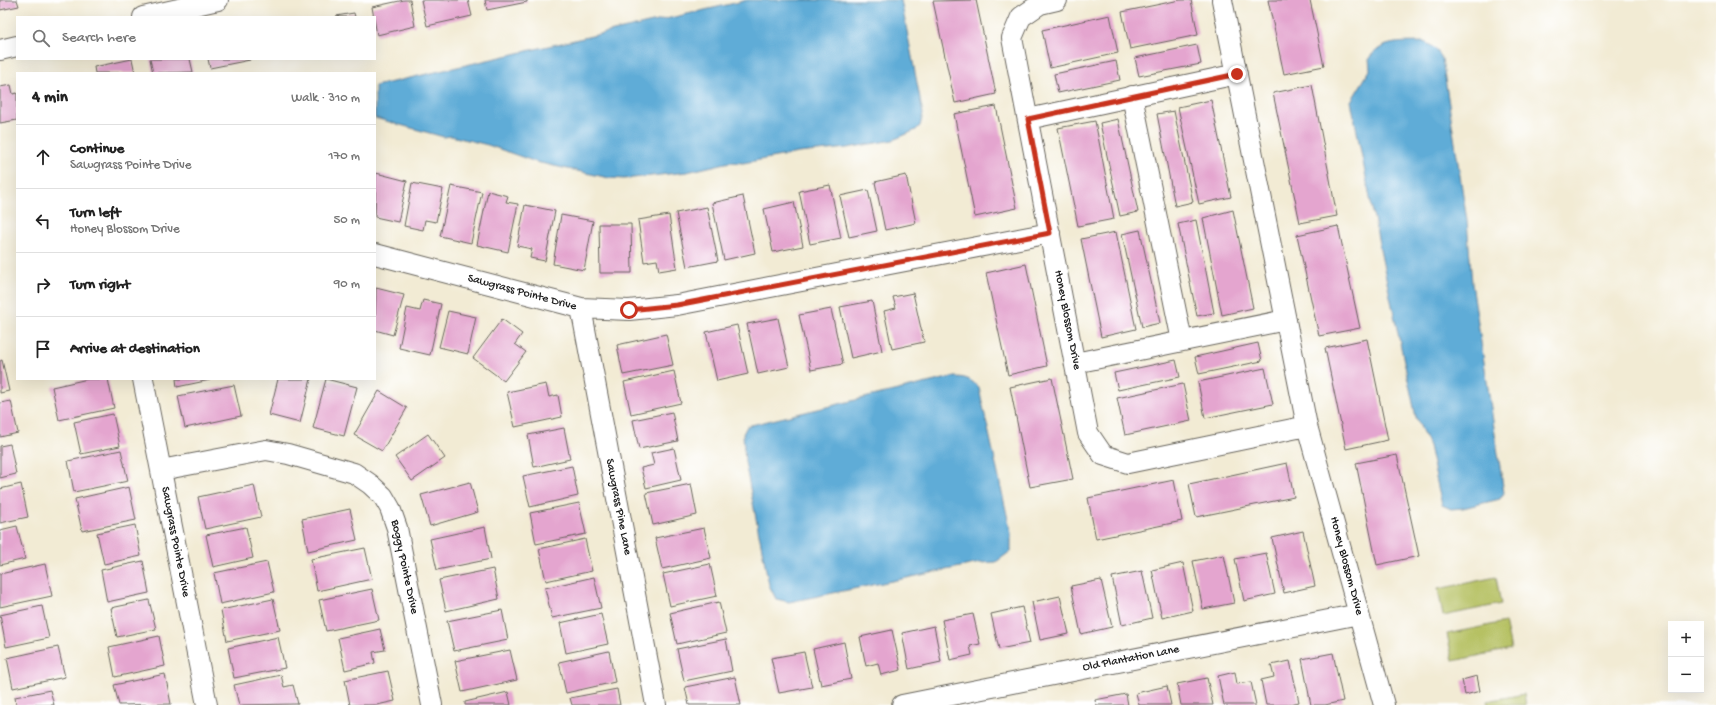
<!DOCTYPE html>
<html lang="en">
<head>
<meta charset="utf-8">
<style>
	:root { --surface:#fff; --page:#f6f6f6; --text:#222; --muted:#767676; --line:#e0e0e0 }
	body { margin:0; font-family:"Gochi Hand",sans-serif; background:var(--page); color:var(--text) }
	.controls { position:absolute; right:12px; bottom:12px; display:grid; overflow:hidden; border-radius:0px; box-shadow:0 4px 16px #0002 }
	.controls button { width:36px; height:36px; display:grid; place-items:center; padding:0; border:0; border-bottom:1px solid var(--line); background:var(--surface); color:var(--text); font:20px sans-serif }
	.stop { position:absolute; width:12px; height:12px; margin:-9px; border:3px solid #c8321e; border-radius:50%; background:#fff }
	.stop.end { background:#c8321e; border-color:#fff; box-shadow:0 1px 4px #0008 }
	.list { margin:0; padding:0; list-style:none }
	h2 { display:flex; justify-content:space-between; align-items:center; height:52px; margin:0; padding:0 16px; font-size:17px }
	h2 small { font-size:13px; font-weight:400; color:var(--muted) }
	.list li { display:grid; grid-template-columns:26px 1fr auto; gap:12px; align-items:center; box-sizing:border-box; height:64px; padding:0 16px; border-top:1px solid var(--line) }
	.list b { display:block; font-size:15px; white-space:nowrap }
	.list p { margin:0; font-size:13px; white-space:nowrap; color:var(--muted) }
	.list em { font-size:13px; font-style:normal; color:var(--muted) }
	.icon { flex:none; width:22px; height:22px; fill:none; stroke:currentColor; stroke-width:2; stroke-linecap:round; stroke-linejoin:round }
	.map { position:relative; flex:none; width:1716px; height:705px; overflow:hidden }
	.search { position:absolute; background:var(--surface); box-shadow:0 4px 16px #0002; left:16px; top:16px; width:360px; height:44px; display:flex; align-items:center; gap:10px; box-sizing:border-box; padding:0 14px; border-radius:0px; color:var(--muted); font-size:15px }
	.panel { position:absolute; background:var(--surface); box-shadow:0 4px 16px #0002; left:16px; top:72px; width:360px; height:308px; border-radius:0px }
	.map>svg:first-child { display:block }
	.green { fill:#b6c163; stroke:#696e40 }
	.water { fill:#5eacd7; stroke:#3d647a }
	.building { fill:#e4a5cf }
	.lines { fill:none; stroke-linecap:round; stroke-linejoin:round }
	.minor-casing { stroke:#67645c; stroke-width:22 }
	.minor { stroke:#fff; stroke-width:20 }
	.route { stroke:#c8321e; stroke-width:5 }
	.labels { text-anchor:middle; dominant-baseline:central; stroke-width:3.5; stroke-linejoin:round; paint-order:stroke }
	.street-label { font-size:12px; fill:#1c1c1c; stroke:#fff }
</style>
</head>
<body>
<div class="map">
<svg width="1716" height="705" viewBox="0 0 1716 705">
	<rect width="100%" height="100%" fill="#fff"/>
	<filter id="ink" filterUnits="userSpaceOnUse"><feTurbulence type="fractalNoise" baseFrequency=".025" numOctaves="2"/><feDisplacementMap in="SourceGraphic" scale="8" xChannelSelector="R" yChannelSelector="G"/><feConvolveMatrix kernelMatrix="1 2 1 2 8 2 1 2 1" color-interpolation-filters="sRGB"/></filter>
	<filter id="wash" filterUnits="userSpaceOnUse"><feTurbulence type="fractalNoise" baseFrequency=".012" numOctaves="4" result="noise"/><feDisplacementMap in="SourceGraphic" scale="16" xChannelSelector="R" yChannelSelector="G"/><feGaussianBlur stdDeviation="0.9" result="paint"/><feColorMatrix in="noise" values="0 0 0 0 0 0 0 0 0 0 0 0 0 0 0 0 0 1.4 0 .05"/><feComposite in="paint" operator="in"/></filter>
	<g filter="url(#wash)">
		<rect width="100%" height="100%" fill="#f2ebd4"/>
		<path class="green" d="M1496,577l5,27 -58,12 -5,-27z
			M1505,622l6,27 -58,12 -6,-27z
			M1524,694l2,11h-38l-1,-4z"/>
		<path class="water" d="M748,0h153l22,114 -3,12 -4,4 -23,10 -46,8 -49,5 -55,10 -13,-1 -43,10 -63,7 -15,-1 -73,-16 -48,-17 -37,-9 -7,1 -69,-19v-32z
			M1424,42c9,4 14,8 18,17l25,162 5,62 32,210 -4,6 -37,9 -12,1 -9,-4 -13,-59 -13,-29 -34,-158 -31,-158 19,-31 -1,-12c15,-19 33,-15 55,-16z
			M952,377c13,0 18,1 27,11l32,145v18l-15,11 -16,1 -191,39 -13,-3 -7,-14 -24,-123 -2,-28 4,-8z"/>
		<g id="blocks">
			<path class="building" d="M0,0h17l2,6 -19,4z
				M404,0h6l5,26 -38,9 -5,-28z
				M421,0h47l4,16 -45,10z
				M485,0h42v2l-40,8z
				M976,0l20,94 -41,9 -22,-102z
				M1180,0h11l7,35 -68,14 -8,-37z
				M1268,0h42l14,66 -40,8z
				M354,13l1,4h-18l-1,-1z
				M1110,15l8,38 -68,15 -8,-38z
				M1197,45l4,19 -62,12 -4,-18z
				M132,59l3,14h-40l-1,-6z
				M150,59h40l3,13 -40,1z
				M208,59h42v1l-40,8z
				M1116,61l4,19 -62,13 -4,-19z
				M11,85l2,9 4,-1v27l-17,3v-36z
				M1312,85l25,131 -37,7 -27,-130z
				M1211,100l20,97 -32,7 -21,-97z
				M996,106l21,102 -42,9 -21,-103z
				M1174,111l19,91 -18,4 -18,-92z
				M1118,119l20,93 -18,4 -20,-93z
				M1095,121l19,98 -36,7 -20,-98z
				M376,173l31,8 -9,41 -23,-5z
				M906,175l10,48 -31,7 -10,-48z
				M412,183l31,6 -7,33 -11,-2 -2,10 -19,-4z
				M830,185l11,53 -31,6 -11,-53z
				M451,186l31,6 -11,51 -31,-7z
				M868,190l9,41 -28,6 -9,-41z
				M488,191l20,5 -2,6 12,2 -10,48 -31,-7z
				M743,196l12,57 -31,7 -12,-57z
				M794,202l9,44 -30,6 -9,-43z
				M525,205l30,6 -10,50 -15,-3 2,-9 -15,-3z
				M707,207l11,54 -31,6 -11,-54z
				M1233,210l20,98 -31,7 -19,-97z
				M561,215l32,6 -9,49 -31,-6z
				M669,215l8,53 -18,3 -2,-11 -13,2 -6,-42z
				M1196,220l18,93 -17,3 -19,-92z
				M599,224h32l1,49h-32z
				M1338,226l22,102 -41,8 -22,-101z
				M1140,230l20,93 -18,4 -20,-93z
				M1116,232l20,97 -35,8 -20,-98z
				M1026,264l21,102 -39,9 -22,-102z
				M376,288l28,7 -11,40 -18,-5z
				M913,293l11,49 -32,7 -8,-38 12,-3 -3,-11z
				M423,300l18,4 -11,51 -31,-7 8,-40 13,3z
				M872,301l10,50 -31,7 -11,-51z
				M831,309l12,55 -32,6 -12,-55z
				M448,311l28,6 -8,37 -29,-7z
				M778,318l11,49 -31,7 -11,-50z
				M502,319l20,15 -7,10 11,8 -22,29 -31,-23z
				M737,325l11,49 -31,7 -11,-49z
				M666,334l7,31 -50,10 -6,-30z
				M1367,339l21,101 -42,9 -21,-101z
				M1258,343l4,18 -63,13 -4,-17z
				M2,360l7,31 -9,2v-32z
				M1176,360l4,17 -62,13 -4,-17z
				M1265,368l8,36 -68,14 -7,-36z
				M674,371l7,32 -50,11 -7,-32z
				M1052,378l21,101 -43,8 -20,-100z
				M88,379h20l6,29 -55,12 -7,-33z
				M176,379h34v1l-33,7z
				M278,379h33l-11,44 -31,-8z
				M326,379l31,8 -13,49 -31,-8z
				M546,384l3,13 9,-2 4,22 -47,10 -8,-35z
				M1183,384l8,37 -66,14 -8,-37z
				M234,385l7,31 -56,12 -7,-32z
				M379,391l28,17 -25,43 -28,-16z
				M11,401l7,32 -18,4v-34z
				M672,412l6,29 -39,8 -6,-29z
				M113,414l7,32 -39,8 -7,-32z
				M564,428l6,31 -36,8 -6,-32z
				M428,434l17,24 -33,23 -17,-24z
				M10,444l6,30 -16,4v-32z
				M674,448l7,32 -35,8 -5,-20 13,-3 -3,-12z
				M121,450l7,31 -54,11 -6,-31z
				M1397,455l22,101 -42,9 -21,-102z
				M1287,463l7,34 -98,20 -7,-33z
				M572,466l6,30 -48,11 -7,-31z
				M1174,480l8,41 -86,18 -8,-41z
				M470,482l8,30 -48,14 -9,-31z
				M21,484l7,33 -28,6v-34z
				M691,484l6,31 -44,10 -7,-32z
				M254,485l7,32 -56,12 -7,-32z
				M129,487l7,33 -54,11 -7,-32z
				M579,503l7,31 -50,10 -6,-31z
				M350,509l7,31 -49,11 -6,-32z
				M135,525l6,31 -37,8 -7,-31z
				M17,526l8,33 -25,6v-35z
				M246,527l7,31 -40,9 -7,-32z
				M485,527l6,32 -54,11 -7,-31z
				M704,528l7,30 -49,11 -7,-31z
				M1303,531l12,55 -31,7 -12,-55z
				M585,539l7,32 -46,10 -7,-32z
				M365,548l7,31 -55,12 -6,-32z
				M1266,553l9,41 -31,7 -9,-42z
				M1224,555l10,48 -31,6 -10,-48z
				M143,561l6,32 -42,9 -6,-32z
				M267,562l7,30 -54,12 -6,-31z
				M1183,563l10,48 -31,7 -10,-48z
				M45,564l7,32 -52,11v-33z
				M710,564l7,32 -47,10 -7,-32z
				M493,569l6,30 -53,12 -7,-31z
				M1142,571l10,47 -30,7 -10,-48z
				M594,577l7,31 -49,10 -7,-30z
				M1101,580l11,47 -31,7 -10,-48z
				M372,589l7,31 -53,11 -7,-31z
				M1060,596l9,38 -29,6 -8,-38z
				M273,599l7,31 -53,11 -6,-31z
				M149,600l7,29 -39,8 -6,-29z
				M719,602l7,31 -49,11 -7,-31z
				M42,606l7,32 -43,9 -6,-32z
				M1022,607l8,36 -31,6 -8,-35z
				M502,610l6,30 -54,11 -7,-30z
				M601,614l7,30 -42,9 -6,-30z
				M973,614l7,30 -10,2 2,9 -22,5 -8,-40z
				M934,626l7,36 -32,7 -7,-36z
				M380,629l5,21 -12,2 2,11 -30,7 -7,-32z
				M892,630l9,40 -20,5 -3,-12 -12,3 -6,-29z
				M159,636l6,30 -50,11 -6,-30z
				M278,637l7,31 -51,10 -6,-30z
				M726,639l6,32 -48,10 -7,-32z
				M844,642l7,37 -30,6 -8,-36z
				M58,647l7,30 -52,11 -6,-30z
				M510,650l7,30 -55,12 -7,-31z
				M609,651l6,31 -49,11 -7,-31z
				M804,652l8,35 -33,6 -8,-35z
				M1333,653l10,48 -18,4h-14l-9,-46z
				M1290,661l9,41 -12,3h-21l-5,-25 13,-3 -3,-12z
				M388,671l7,30 -18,4h-27l-5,-25z
				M1235,672l2,12 14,-2 5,23h-32l-6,-29z
				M165,674l6,30 -52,1 -5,-20z
				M281,675l3,12 9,-2 5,19 -59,1 -5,-20z
				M1477,676l3,15 -15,4 -3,-15z
				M735,677l6,28h-52l-4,-18z
				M1207,678l6,27h-32l-4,-21z
				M1167,686l4,19h-32l-3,-12z
				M617,689l3,16h-48l-2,-7z
				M50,690l4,15h-38l-1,-8z
				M508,692l3,13h-46v-3z
				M1126,694l2,11h-32l-1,-5z"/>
		</g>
	</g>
	<g filter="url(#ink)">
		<use href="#blocks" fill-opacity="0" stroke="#67645c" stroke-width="1"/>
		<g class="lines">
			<defs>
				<path id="minor" d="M1057,0l-17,4 -19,13 -9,21 76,395 15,22 25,8 179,-37
					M1222,0l85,426 77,279
					M143,17l75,-17
					M0,50l17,-4
					M1132,96l50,245
					M1028,119l209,-45
					M375,254l206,54 48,2 48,-5 373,-72
					M581,308l75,397
					M1075,363l211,-43
					M143,379l64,326
					M161,470l105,-20 22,4 66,19 16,11 13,12 7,12 7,20 35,177
					M902,705l457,-91"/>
			</defs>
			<use href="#minor" class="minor-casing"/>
			<use href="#minor" class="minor"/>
		</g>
	</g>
	<g class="lines" filter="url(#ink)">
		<path class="route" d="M629,310l48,-5 373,-72 -22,-114 209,-45"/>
	</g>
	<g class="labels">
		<g class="street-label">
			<text transform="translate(522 293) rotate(15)">Sawgrass Pointe Drive</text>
			<text transform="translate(1067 320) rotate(79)">Honey Blossom Drive</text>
			<text transform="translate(618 507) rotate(79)">Sawgrass Pine Lane</text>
			<text transform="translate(175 542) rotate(79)">Sawgrass Pointe Drive</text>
			<text transform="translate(1346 566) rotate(75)">Honey Blossom Drive</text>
			<text transform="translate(404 567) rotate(78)">Boggy Pointe Drive</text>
			<text transform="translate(1131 659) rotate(-11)">Old Plantation Lane</text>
		</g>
	</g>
</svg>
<div class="controls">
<button>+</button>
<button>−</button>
</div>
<div class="stop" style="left:629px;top:310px"></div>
<div class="stop end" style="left:1237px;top:74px"></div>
<div class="search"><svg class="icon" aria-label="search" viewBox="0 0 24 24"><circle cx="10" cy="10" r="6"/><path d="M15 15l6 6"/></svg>Search here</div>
<section class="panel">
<h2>4 min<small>Walk · 310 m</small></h2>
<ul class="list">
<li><svg class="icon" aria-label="ahead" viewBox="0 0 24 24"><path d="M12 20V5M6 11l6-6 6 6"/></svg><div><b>Continue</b><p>Sawgrass Pointe Drive</p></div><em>170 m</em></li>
<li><svg class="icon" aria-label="left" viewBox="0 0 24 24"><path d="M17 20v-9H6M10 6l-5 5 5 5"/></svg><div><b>Turn left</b><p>Honey Blossom Drive</p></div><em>50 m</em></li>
<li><svg class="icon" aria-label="right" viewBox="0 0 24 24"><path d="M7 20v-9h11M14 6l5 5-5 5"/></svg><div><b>Turn right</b></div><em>90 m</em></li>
<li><svg class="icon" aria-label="arrive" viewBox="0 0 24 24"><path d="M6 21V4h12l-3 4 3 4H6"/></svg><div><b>Arrive at destination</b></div></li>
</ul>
</section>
</div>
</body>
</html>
